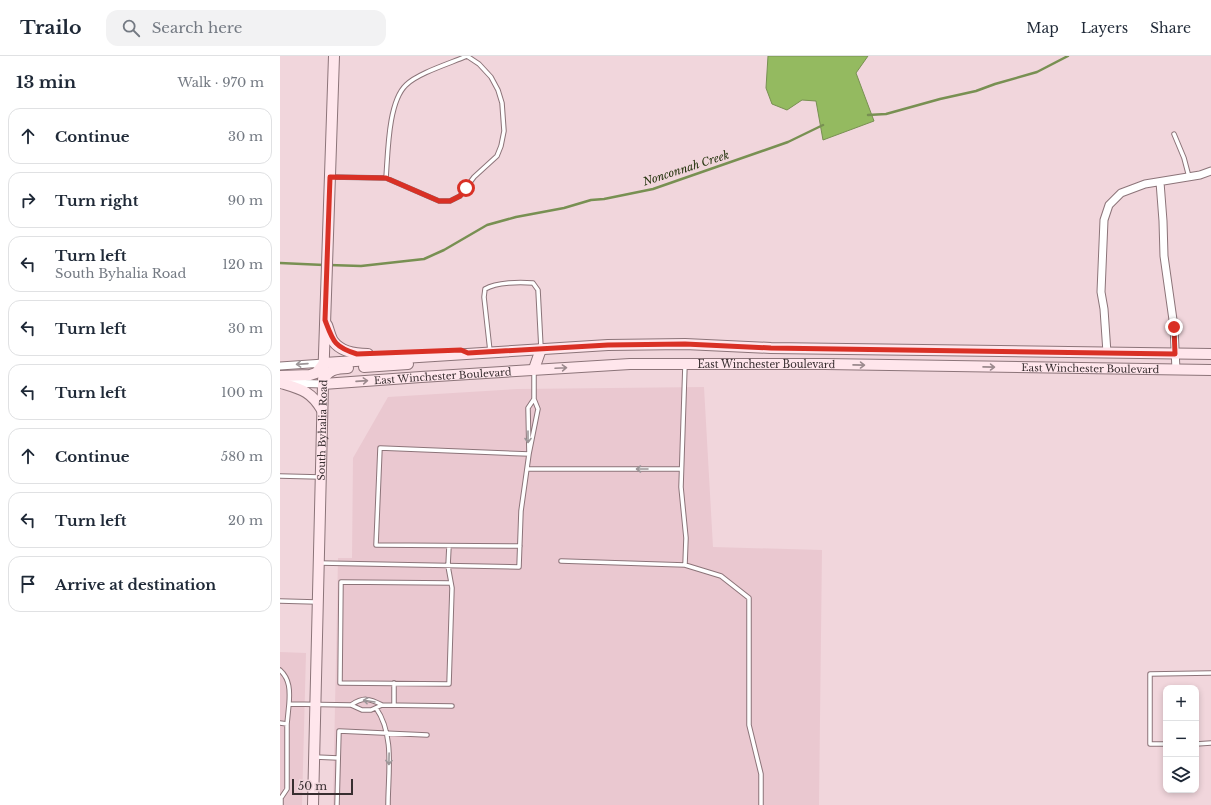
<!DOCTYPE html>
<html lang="en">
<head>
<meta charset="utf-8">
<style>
	:root { --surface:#fff; --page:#f2f2f3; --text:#1f2937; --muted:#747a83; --line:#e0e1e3 }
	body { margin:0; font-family:"Libre Baskerville",serif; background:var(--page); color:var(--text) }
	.controls { position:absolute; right:12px; bottom:12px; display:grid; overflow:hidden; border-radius:8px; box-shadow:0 2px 6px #0003 }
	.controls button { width:36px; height:36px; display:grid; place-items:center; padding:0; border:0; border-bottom:1px solid var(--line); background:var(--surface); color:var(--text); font:20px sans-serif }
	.scale { position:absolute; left:12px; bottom:10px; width:61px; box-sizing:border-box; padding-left:4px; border:2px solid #382e30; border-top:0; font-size:11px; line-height:14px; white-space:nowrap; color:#382e30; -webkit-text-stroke:3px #f1d6dc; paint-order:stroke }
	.stop { position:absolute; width:12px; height:12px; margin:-9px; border:3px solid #d93025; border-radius:50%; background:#fff }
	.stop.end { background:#d93025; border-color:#fff; box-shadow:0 1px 4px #0008 }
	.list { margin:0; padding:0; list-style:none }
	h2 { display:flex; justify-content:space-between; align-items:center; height:52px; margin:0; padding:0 16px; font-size:17px }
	h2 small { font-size:13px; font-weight:400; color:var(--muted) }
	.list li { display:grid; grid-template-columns:26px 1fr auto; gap:12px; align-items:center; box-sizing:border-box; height:56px; margin:0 8px 8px; padding:0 8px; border:1px solid var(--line); border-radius:12px }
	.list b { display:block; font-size:15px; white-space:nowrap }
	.list p { margin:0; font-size:13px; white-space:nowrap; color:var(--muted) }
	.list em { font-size:13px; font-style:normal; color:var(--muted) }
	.icon { flex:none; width:22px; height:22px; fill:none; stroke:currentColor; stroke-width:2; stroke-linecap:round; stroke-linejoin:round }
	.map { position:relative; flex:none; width:931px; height:749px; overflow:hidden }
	header { display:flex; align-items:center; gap:24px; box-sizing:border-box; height:56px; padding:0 20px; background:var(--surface); border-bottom:1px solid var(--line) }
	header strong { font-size:19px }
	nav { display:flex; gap:22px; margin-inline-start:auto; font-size:14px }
	.search { width:280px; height:36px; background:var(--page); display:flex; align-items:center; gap:10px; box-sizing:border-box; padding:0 14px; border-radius:12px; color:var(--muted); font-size:15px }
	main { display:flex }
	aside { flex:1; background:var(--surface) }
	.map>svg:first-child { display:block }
	.built { fill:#eac8d0 }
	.water { fill:#94ba60; stroke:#789052 }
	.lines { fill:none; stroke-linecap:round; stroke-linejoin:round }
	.stream { stroke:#789052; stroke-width:2.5 }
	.lane-casing { stroke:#8c7479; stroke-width:5.5 }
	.street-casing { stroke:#8c7479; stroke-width:9 }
	.secondary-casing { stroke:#8c7479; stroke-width:12 }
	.lane { stroke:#fff; stroke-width:3.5 }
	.street { stroke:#fff; stroke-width:7 }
	.secondary { stroke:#ffe6ec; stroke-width:10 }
	.oneway { stroke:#9c9698 }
	.oneway2 { stroke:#9c8a8e }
	.route { stroke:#d93025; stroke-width:5 }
	.labels { text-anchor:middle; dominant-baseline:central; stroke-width:3; stroke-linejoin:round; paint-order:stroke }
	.street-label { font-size:10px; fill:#382e30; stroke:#f1d6dc }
	.water-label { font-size:11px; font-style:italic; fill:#26350f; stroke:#f1d6dc }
</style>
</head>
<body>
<header>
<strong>Trailo</strong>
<div class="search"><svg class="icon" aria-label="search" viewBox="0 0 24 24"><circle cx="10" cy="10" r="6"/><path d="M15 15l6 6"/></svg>Search here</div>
<nav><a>Map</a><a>Layers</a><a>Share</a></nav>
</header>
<main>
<aside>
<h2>13 min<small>Walk · 970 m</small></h2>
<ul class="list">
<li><svg class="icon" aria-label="ahead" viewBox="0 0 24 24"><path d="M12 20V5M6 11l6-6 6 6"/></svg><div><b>Continue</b></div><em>30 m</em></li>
<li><svg class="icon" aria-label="right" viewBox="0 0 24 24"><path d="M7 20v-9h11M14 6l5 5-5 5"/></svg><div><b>Turn right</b></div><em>90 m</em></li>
<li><svg class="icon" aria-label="left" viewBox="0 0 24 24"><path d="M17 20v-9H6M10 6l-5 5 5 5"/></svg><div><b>Turn left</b><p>South Byhalia Road</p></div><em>120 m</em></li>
<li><svg class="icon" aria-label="left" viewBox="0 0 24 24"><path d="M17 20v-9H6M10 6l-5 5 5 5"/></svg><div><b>Turn left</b></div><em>30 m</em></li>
<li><svg class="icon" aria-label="left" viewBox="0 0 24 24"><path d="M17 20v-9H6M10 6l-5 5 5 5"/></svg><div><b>Turn left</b></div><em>100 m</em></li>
<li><svg class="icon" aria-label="ahead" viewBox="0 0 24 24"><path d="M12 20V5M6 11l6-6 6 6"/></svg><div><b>Continue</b></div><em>580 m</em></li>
<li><svg class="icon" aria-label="left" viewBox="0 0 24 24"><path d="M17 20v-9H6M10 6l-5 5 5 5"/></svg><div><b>Turn left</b></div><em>20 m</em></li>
<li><svg class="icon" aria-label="arrive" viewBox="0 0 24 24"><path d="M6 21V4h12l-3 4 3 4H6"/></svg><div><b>Arrive at destination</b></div></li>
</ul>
</aside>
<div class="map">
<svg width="931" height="749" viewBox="0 0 931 749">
	<rect width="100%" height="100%" fill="#f1d6dc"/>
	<path class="built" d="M424,331l9,160 109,3 -3,255h-486l5,-247h14l1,-100 35,-61 130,-8z
		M0,596l26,1 -4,152h-22z"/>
	<path class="water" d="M488,0h100l-12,17 18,48 -51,19 -7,-39 -14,-1 -15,10 -15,-6 -6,-16z"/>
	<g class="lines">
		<path class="stream" d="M588,59l18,-1 54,-15 36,-8 19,-7 42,-12 31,-16
			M0,207l44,2
			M49,209l32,1 63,-7 20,-9 43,-25 29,-8 48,-9 27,-8 13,-1 49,-10 135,-47 35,-17"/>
		<defs>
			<path id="lane" d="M894,78l10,24 5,19
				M50,121l56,1 53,23h11l10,-5 14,-19 23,-21 4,-10 3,-15 -2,-28 -4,-13 -7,-13 -12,-13 -12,-8
				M106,122c2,-25 2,-76 20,-93 12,-12 45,-22 61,-29
				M210,295l-6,-54 1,-8c12,-7 35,-7 48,-6l5,7 3,58
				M254,343l-6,9 1,46 9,-45 -4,-10v-28
				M247,413h154
				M0,420l40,1
				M169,490l-1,20 4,22 -3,96 -109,-1 1,-101 110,1
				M281,505l124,4 1,-27 -5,-51 4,-122
				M40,507l199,4 2,-56 8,-57 -149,-6 -4,97 144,1
				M405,509l36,11 28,22v127l12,49v31
				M0,545l36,1
				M0,614c10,9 10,21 9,34l62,1 11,5h9l11,-5c-13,-7 -19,-8 -31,0
				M114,627v22
				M102,649l70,1
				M96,652c19,27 12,66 12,97
				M0,667l7,1
				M886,688h-16v-70l61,-1
				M916,688l15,-1
				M35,701l23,1
				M1,749v-7l6,-9v-65l2,-20
				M57,749l2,-74 88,4"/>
			<path id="street" d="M880,126l3,39 1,35 10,71 2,43
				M827,297l-3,-44 -3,-17 3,-72 5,-15 12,-12 24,-9 55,-9 11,-4
				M0,310l44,-3
				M6,327l37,1"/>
			<g id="secondary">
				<path d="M47,269c2,5 3,11 6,16 8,11 23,13 35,13"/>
				<path d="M44,307l284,-18 77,-1 86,4 440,6"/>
				<path d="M84,311l44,-3"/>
				<path d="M254,313l7,-20"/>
				<path d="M0,320l30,-1 6,-2 8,-10"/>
				<path d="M43,326c3,-12 14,-14 25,-14"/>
				<path d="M1,327c20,6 30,8 41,27"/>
				<path id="s1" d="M43,328l98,-7 209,-13h195l386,6"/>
				<path id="s2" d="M33,749l10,-421 11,-328"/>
			</g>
		</defs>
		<use href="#lane" class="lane-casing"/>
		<use href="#street" class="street-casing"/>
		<use href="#secondary" class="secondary-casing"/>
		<use href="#lane" class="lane"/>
		<use href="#street" class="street"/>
		<use href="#secondary" class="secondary"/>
	</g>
	<defs><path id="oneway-shaft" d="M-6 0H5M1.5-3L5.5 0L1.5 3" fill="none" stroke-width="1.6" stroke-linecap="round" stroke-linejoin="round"/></defs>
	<g class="oneway">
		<use href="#oneway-shaft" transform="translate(22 308) rotate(176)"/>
		<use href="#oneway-shaft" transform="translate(248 381) rotate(90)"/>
		<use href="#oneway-shaft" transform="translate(362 413) rotate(-180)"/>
		<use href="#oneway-shaft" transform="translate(89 645) rotate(-171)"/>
		<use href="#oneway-shaft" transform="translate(109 703) rotate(91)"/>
	</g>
	<g class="oneway2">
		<use href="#oneway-shaft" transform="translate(579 309) rotate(1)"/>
		<use href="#oneway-shaft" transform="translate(709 311) rotate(1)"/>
		<use href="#oneway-shaft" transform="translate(281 312) rotate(-3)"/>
		<use href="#oneway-shaft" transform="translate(82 325) rotate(-4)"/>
	</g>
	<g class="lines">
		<path class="route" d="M186,132l-6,8 -10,5h-11l-53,-23 -56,-1 -5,143c8,21 9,27 32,34l104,-4 7,3 140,-8 77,-1 86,4 404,6 -1,-27"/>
	</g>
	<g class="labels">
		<g class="street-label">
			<text stroke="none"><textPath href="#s1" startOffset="444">East Winchester Boulevard</textPath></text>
			<text stroke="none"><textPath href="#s1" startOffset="768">East Winchester Boulevard</textPath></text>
			<text stroke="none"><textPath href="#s1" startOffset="120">East Winchester Boulevard</textPath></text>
			<text stroke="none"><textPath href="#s2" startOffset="375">South Byhalia Road</textPath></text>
		</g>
		<g class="water-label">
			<text transform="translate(406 112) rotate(-18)">Nonconnah Creek</text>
		</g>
	</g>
</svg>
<div class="controls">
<button>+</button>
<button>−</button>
<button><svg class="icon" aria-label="layers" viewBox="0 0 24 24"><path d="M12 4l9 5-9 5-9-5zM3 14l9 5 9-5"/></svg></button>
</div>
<div class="scale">50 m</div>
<div class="stop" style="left:186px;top:132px"></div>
<div class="stop end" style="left:894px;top:271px"></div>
</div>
</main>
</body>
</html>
